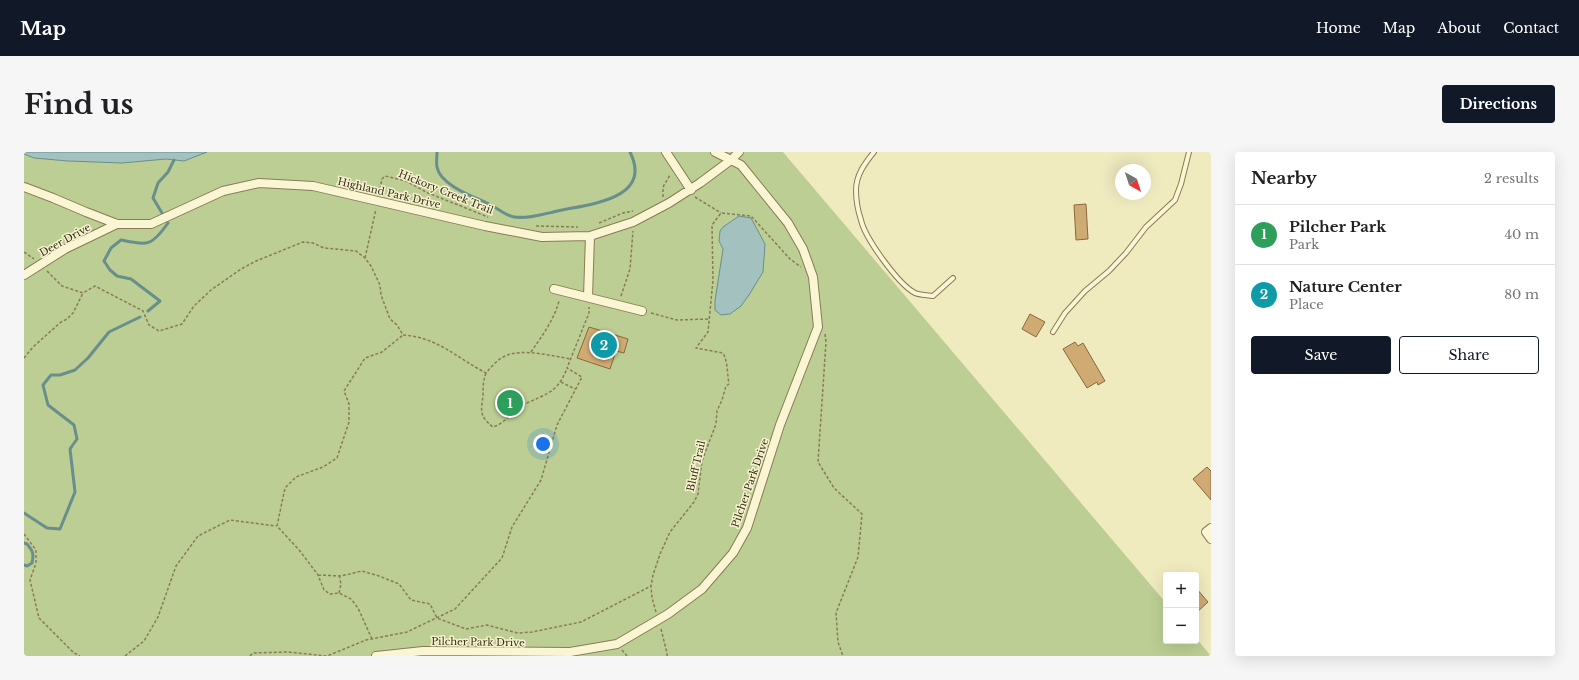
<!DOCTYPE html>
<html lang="en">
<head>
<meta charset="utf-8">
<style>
	:root { --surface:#fff; --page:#f6f6f6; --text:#202124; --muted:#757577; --line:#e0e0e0; --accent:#111827 }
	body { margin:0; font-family:"Libre Baskerville",serif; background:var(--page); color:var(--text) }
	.controls { position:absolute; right:12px; bottom:12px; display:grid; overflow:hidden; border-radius:4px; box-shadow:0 4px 16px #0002 }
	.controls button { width:36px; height:36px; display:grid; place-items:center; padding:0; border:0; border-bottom:1px solid var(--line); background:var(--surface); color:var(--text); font:20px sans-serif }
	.compass { position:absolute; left:1091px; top:12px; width:36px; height:36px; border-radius:50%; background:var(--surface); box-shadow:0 4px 16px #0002; rotate:141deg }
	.you { position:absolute; left:519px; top:292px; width:14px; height:14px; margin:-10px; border:3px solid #fff; border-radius:50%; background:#1a73e8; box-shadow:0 0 0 6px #1a73e833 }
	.badge { display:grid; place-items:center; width:26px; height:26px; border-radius:50%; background:var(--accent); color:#fff; font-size:13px; font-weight:700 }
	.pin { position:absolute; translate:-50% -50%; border:2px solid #fff; box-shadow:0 1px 4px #0006 }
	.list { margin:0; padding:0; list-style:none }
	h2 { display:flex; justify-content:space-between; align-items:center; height:52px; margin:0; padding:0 16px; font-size:17px }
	h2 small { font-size:13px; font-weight:400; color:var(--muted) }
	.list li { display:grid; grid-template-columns:26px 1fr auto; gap:12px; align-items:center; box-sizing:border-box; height:60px; padding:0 16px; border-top:1px solid var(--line) }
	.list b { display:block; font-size:15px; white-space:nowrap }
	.list p { margin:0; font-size:13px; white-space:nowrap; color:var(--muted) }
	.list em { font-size:13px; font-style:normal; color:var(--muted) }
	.actions { display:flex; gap:8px; padding:12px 16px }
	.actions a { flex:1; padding:9px 0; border:1px solid var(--accent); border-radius:4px; text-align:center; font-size:14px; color:var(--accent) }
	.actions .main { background:var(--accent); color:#fff }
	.map { position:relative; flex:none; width:1187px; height:504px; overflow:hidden; border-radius:4px }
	header { display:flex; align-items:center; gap:24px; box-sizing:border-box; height:56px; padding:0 20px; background:var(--accent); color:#fff }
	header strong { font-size:19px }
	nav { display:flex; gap:22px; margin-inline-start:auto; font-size:14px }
	.intro { display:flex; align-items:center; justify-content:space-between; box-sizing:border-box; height:96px; padding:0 24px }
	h1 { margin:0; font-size:28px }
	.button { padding:10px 18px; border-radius:4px; background:var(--accent); color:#fff; font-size:14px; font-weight:700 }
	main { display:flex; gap:24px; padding:0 24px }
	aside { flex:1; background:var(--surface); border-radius:4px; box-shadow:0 4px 16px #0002 }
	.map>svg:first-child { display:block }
	.green { fill:#bcce93 }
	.water { fill:#a3c1be; stroke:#698f8d }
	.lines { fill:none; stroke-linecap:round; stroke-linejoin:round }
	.stream { stroke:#698f8d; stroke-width:3 }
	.building { fill:#cfab73; stroke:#89693c }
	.service-casing { stroke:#897b57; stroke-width:6 }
	.minor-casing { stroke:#897b57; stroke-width:10 }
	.path { stroke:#897b57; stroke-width:1.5; stroke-dasharray:3 2; stroke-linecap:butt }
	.service { stroke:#faf6d3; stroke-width:4 }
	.minor { stroke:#faf6d3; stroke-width:8 }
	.labels { text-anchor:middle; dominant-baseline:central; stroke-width:3; stroke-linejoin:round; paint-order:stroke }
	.street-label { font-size:10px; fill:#382f1c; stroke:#f7f3cf }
</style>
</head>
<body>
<header>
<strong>Map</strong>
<nav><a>Home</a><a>Map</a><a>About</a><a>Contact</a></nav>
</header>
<div class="intro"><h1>Find us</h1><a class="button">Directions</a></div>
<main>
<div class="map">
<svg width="1187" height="504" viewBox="0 0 1187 504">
	<rect width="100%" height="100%" fill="#f0eabf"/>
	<path class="green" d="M0,0h759l383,451v38h30v-3l15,18h-1187z"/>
	<path class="water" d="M0,0h183l-23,9 -18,-2 -44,4 -54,-2 -34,-3 -10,-4z
		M715,64l12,2 14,26 -2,28 -14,23 -8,11 -11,8 -9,1 -6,-5v-9l8,-52 -4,-8 1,-10 3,-4z"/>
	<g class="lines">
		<path class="stream" d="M413,0c0,5 -1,11 0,15 3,18 37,30 50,36 9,4 19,13 27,14 16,2 33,-4 48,-7 30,-6 91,-12 68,-58
			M138,61l-9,-15 5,-15 10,-11 6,-12
			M124,159l12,-10 -29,-22 -14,-3 -7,-6 -6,-9 7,-13 10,-8c27,5 30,7 47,-17
			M0,361l23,15 13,1 15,-37 -5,-43 7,-10 -3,-14 -26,-20 -5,-20 8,-10h9l15,-5 13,-12 21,-26 31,-15
			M0,391l3,1c6,7 7,10 5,19l-5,3 -3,-1"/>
	</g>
	<path class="building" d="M1062,52l2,35 -12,1 -2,-35z
		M1006,162l15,8 -9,15 -14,-8z
		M565,175l39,12 -4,14 -8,-2 -6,18 -33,-11z
		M1051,190l3,4 5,-3 22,38 -7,4 -1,-3 -10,6 -24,-39z
		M1183,315l4,4v29l-18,-21z
		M1172,436l12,14 -12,11z"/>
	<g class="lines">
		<defs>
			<path id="service" d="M850,0c-9,11 -18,23 -18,38 0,10 2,21 5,30 4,18 37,64 54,73 4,2 12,2 18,3l20,-18
				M1029,180l12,-19 20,-22 24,-20 17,-18 20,-26 29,-27 6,-16 8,-32"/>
			<path id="minor" d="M642,0l25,38
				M0,35l29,11 33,14 31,12h34l72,-33 36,-8 54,3 172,40 57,11 48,-1 43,-14 36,-19 31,-20 31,-23 8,-8
				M0,123l41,-26 52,-25
				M530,137l88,22
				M564,145l2,-61
				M1187,376l-5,4 5,7
				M352,504l47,-5 147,1 47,-8 51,-30 34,-25 31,-36 14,-25 33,-103 38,-98 -5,-50 -10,-28 -15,-26 -47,-58 -26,-13"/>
		</defs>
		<use href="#service" class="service-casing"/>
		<use href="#minor" class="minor-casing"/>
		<path class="path" d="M355,42l3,-15 3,-3 21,5 22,12 60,24
			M639,45v-10l7,-12
			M671,45l26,16
			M575,71l24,-10 10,-2
			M512,74l42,1
			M0,100l10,7
			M341,106l11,-49
			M23,119l15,15 21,7 12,-7 48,25 6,14 10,6 23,-7 12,-18 17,-16 30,-21 15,-8 47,-19 10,1 11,5 32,3 9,7 6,8 9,19 1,10 9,24 7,6 6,10c34,2 54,23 83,38 5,-6 11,-13 19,-17 16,-8 48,0 66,3
			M597,144l9,-27 3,-38
			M627,161l26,7 33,-1
			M801,182l1,8 -8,120 16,26 28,26 -4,43 -22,56 2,29 5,14
			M507,200c11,-16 23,-32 28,-51
			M0,206l9,-11 28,-25 6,-3 6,-6 10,-20
			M462,221c-3,8 -3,14 -3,23 -2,15 -4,20 10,31 11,-3 18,-14 27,-20 12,-8 26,-10 36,-20 5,-5 8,-12 11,-18
			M537,230l14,7
			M0,382l12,16v13l-6,17 9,38 35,35 6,3
			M294,423l23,1 21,-5 17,5 20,8 12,16 19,4 7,14 29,11 21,-4 31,8 14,-1 49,-10 70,-36
			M315,441l2,-9 -2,-9
			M632,460l-4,-14 -1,-12 2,-11 7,-21 10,-22 24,-30 4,-8 4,-33 14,-37 1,-13 5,-11 4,-14 3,-2c-2,-11 -1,-22 -6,-31l-27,-5 12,-16 5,-52 -1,-55 9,-12 30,3 39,43 11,8
			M637,477l6,24v3
			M348,487l-14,-31 -7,-9 -12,-6 -9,1 -6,-4 -6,-15 -18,-24 -23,-25 8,-38 11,-11 27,-10 14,-9 12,-36v-18l-5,-13 21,-33 17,-6 21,-17
			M598,498l5,6
			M101,504l19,-15 14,-24 18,-51 22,-30 32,-16 46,6
			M226,504l3,-3 35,-1 39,4 39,-16 41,-8 48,-23 47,-51 10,-31 29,-47 16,-55 25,-48 -15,-9 22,-55v-6"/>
		<use href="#service" class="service"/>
		<use href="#minor" class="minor"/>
	</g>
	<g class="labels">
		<g class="street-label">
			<text transform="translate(422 40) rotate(22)">Hickory Creek Trail</text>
			<text transform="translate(365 41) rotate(13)">Highland Park Drive</text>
			<text transform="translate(41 88) rotate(-29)">Deer Drive</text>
			<text transform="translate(672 314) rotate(-77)">Bluff Trail</text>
			<text transform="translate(726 331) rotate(-71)">Pilcher Park Drive</text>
			<text transform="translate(454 490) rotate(1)">Pilcher Park Drive</text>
		</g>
	</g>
</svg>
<div class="controls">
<button>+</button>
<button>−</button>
</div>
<svg class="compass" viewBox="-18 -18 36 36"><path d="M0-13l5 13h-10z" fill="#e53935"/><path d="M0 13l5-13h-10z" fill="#757577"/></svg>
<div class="you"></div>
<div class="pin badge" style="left:486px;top:251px;background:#2e9e5b">1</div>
<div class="pin badge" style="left:580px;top:193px;background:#0f9aa8">2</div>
</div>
<aside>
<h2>Nearby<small>2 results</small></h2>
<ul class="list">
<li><span class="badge" style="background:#2e9e5b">1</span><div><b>Pilcher Park</b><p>Park</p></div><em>40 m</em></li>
<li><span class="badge" style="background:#0f9aa8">2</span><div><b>Nature Center</b><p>Place</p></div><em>80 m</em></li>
</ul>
<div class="actions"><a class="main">Save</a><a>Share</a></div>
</aside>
</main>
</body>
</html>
